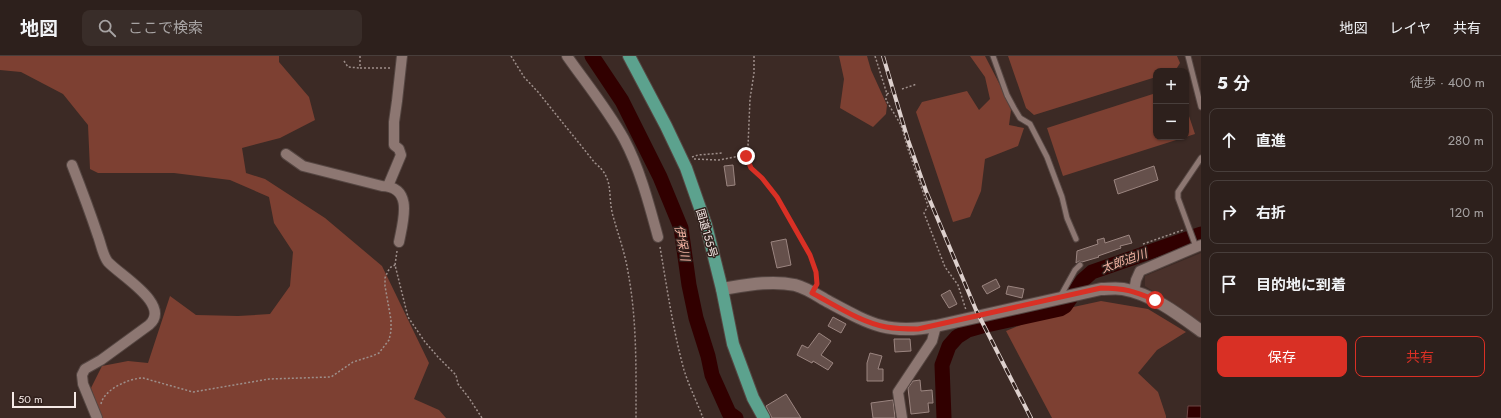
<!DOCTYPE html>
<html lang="ja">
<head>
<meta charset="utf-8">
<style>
	:root { --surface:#2d201c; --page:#392d29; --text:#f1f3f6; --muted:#a7a3a3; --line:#483e3b; --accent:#d93025 }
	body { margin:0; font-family:Jost,"Noto Sans JP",sans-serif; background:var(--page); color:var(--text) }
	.controls { position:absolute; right:12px; top:12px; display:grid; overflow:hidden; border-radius:8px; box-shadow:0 1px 3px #0004 }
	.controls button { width:36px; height:36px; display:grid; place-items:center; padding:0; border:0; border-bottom:1px solid var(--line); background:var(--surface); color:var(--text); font:20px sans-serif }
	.scale { position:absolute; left:12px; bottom:10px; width:64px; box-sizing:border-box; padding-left:4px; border:2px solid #f5e9e6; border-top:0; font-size:11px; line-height:14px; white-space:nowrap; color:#f5e9e6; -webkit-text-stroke:3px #31201c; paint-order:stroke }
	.stop { position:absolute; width:12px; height:12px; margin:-9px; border:3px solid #d93025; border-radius:50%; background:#fff }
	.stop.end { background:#d93025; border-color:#fff; box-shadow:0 1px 4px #0008 }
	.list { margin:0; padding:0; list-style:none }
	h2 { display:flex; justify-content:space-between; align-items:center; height:52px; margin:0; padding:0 16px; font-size:17px }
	h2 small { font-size:13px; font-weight:400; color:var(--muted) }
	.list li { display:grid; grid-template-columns:26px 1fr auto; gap:12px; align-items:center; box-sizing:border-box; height:64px; margin:0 8px 8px; padding:0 8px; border:1px solid var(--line); border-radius:8px }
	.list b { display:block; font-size:15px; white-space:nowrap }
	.list em { font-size:13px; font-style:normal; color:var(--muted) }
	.actions { display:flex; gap:8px; padding:12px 16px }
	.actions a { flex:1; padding:9px 0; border:1px solid var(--accent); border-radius:8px; text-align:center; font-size:14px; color:var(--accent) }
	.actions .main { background:var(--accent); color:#fff }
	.icon { flex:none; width:22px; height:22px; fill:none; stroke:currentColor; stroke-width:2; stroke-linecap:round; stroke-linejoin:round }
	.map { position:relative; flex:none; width:1201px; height:362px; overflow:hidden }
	header { display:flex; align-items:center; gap:24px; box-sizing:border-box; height:56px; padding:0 20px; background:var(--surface); border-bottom:1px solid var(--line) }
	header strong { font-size:19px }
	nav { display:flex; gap:22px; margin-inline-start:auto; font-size:14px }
	.search { width:280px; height:36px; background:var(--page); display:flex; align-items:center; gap:10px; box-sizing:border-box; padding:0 14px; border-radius:8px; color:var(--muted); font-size:15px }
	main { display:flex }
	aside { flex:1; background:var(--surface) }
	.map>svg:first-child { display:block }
	.built { fill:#4a312b }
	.green { fill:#7d4032 }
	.water { fill:#310000; stroke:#6c4645 }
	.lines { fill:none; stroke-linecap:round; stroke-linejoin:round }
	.river { stroke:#310000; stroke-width:15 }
	.building { fill:#65504b; stroke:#9b8580 }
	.service-casing { stroke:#554642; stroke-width:7 }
	.minor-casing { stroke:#554642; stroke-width:12 }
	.tertiary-casing { stroke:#554642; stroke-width:14 }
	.trunk-casing { stroke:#554642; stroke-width:14 }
	.path { stroke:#9e8f8b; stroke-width:1.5; stroke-dasharray:2 2; stroke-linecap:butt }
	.service { stroke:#8d7772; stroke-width:5 }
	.minor { stroke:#8d7772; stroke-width:10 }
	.tertiary { stroke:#8d7772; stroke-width:12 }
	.trunk { stroke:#5ca28e; stroke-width:12 }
	.rail-casing { stroke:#ddd0cd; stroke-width:4 }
	.rail { stroke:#31201c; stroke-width:2.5; stroke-dasharray:8; stroke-linecap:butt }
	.route { stroke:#d93025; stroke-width:5 }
	.labels { text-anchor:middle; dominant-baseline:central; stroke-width:3; stroke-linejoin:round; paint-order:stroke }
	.street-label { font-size:11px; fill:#f5e9e6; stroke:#31201c }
	.water-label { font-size:12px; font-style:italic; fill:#f3b2a2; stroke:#31201c }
</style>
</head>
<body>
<header>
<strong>地図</strong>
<div class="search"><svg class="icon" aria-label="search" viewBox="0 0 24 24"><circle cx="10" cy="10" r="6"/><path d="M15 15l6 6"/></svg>ここで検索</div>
<nav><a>地図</a><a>レイヤ</a><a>共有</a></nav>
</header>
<main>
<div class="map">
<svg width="1201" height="362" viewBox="0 0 1201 362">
	<rect width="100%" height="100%" fill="#3c2a25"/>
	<path class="built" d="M1201,197v69h-1l-55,-36v-10z"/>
	<path class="green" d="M0,0h279v6l30,35 6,23 -35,18 -38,10 4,25 19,6 60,39 57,48 47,97 -15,36 25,11 7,8h-344l-11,-30 11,-22 26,-5 20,2 22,-67 26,19 42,1 32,-2 20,-28 3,-34 -19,-29 -5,-26 -39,-17 -56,-7h-76l-8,-4 -2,-44 -25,-31 -42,-22 -21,-2z
		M839,0h28l4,14 16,35 -1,9 -13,13 -33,-19 4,-29z
		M970,0h15l15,29 11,25 -2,15 15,3 -6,18 -33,13 -4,32 -11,26 -17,5 -37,-110 6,-10 45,-11 12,19 11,-11 -5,-22z
		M1008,0h169l3,7 -5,8h-19v6l-122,38 -8,-7z
		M1156,37v44h30v-30l9,27 -132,42 -16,-48z
		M1101,245l47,8 38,23 -29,18 -19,23 20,19 8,24v2h-114l-46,-87 49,-20z"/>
	<path class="water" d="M1188,350h13v12h-14z"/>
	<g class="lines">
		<path class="river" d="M592,0l30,45 38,76 21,51 8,57 7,33 12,38 4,19 17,38 7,5
			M944,362l-2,-53 7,-19 8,-9 11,-7 14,-4 78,-17 5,-3 18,-26 9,-8 109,-38"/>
	</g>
	<path class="building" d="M733,109l2,20 -8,1 -3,-20z
		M1154,110l4,14 -40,14 -4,-14z
		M1129,179l3,8 -12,3 1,2 -23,8 1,1 -17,5 -3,-1 -3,2 1,-12 21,-7 -1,-4 7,-2 1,5z
		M786,183l5,26 -14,3 -6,-26z
		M996,223l4,8 -13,7 -5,-8z
		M1008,230l16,3 -2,9 -16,-4z
		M950,234l7,14 -8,4 -8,-13z
		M833,261l13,7 -5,9 -13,-7z
		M819,277l12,8 -10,14 12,8 -5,7 -15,-9 -1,2 -15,-8 5,-10 6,3z
		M894,283h16l1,12 -16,1z
		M870,297l12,3 -4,13h5v12h-16v-18z
		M920,324l1,11 11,-1 1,13h-5l1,9 -18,2 -3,-26 5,-7z
		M786,338l15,24h-29l-6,-12z
		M893,344l2,18h-22l-2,-15z"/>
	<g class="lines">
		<defs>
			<path id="service" d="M993,0l14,39 7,13 6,10 10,6 17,33 15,40 5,21 9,21
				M1188,0l13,51
				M1196,191l-18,-49v-6l23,-34
				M1060,241l15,-27 5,-5"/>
			<path id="minor" d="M567,0c19,27 41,54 57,83 16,30 25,65 34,98
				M286,98l17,12 79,20c32,1 21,35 17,56
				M72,109c9,23 18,47 26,71 3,8 5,20 10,26 13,14 64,43 41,63l-48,35 -16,9 -3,6 1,9 14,34
				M388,130l13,-31 -2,-6 -5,-4v-23l3,-21 5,-45
				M1134,235l2,-11 4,-9 61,-26
				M902,362l-4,-26 34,-51 4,-15"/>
			<path id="tertiary" d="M722,233c25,-4 49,-9 73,-4 12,3 23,11 34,17 41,22 59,33 107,24l165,-37c7,0 15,-1 22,0 29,5 55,25 78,42"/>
			<path id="trunk" d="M629,0l37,70 20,42 20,57 16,64 11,55 20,54 11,20"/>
		</defs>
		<use href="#service" class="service-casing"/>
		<use href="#minor" class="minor-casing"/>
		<use href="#tertiary" class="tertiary-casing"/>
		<use href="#trunk" class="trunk-casing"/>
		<path class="path" d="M360,0v12h32
			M511,0l13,21 14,15 57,71c20,16 12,31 18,53 5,18 12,37 15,56 9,48 8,97 8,146
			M754,0v17l-4,26 -2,47 -3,9 6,13 19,20 17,25 23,42 6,16 1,11
			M875,0l12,38 -1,3v3l15,25 7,24 20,57 -4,7 21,54 13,18 8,25
			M344,5l4,6 12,1
			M902,33l15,-5
			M887,38l4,-2
			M692,101l6,-2 25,-2
			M694,103l25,1 26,-5
			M1143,188l40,-14
			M660,191c7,41 13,83 24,123 5,16 13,32 19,48
			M397,195l-2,14 13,52 17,25 13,15 18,18 2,9 11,14 13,20
			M101,348c3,-15 29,-26 42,-26l50,14 76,-13 62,-2 22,-15 19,-6 7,-3 10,-13 2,-9v-11l-6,-34v-8l3,-7 3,-4 4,-2"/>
		<use href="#service" class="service"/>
		<use href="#minor" class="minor"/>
		<use href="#tertiary" class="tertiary"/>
		<use href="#trunk" class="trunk"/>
		<defs>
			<path id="rail" d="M883,0l25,84 18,51 50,119 55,108"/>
		</defs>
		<use href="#rail" class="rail-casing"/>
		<use href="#rail" class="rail"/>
	</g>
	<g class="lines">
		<path class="route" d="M746,100l5,12 11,10 15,19 33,58 6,17 1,12 -5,9c23,12 48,29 74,34 11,2 21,2 32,2l183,-41c23,0 33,3 54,12"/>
	</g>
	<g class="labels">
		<g class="street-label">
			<text transform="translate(707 177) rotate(74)">国道155号</text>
		</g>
		<g class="water-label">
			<text transform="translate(682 187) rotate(79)">伊保川</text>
			<text transform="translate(1124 205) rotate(-20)">太郎迫川</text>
		</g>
	</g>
</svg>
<div class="controls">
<button>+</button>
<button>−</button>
</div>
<div class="scale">50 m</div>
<div class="stop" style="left:1155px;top:244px"></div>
<div class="stop end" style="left:746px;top:100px"></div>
</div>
<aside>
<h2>5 分<small>徒歩 · 400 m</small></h2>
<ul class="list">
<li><svg class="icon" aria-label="ahead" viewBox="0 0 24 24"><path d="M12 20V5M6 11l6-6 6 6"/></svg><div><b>直進</b></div><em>280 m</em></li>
<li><svg class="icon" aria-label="right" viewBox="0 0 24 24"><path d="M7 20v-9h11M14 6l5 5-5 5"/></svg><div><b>右折</b></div><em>120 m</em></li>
<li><svg class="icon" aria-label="arrive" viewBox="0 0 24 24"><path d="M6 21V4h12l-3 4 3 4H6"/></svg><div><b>目的地に到着</b></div></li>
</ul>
<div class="actions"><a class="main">保存</a><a>共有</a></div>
</aside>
</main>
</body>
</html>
